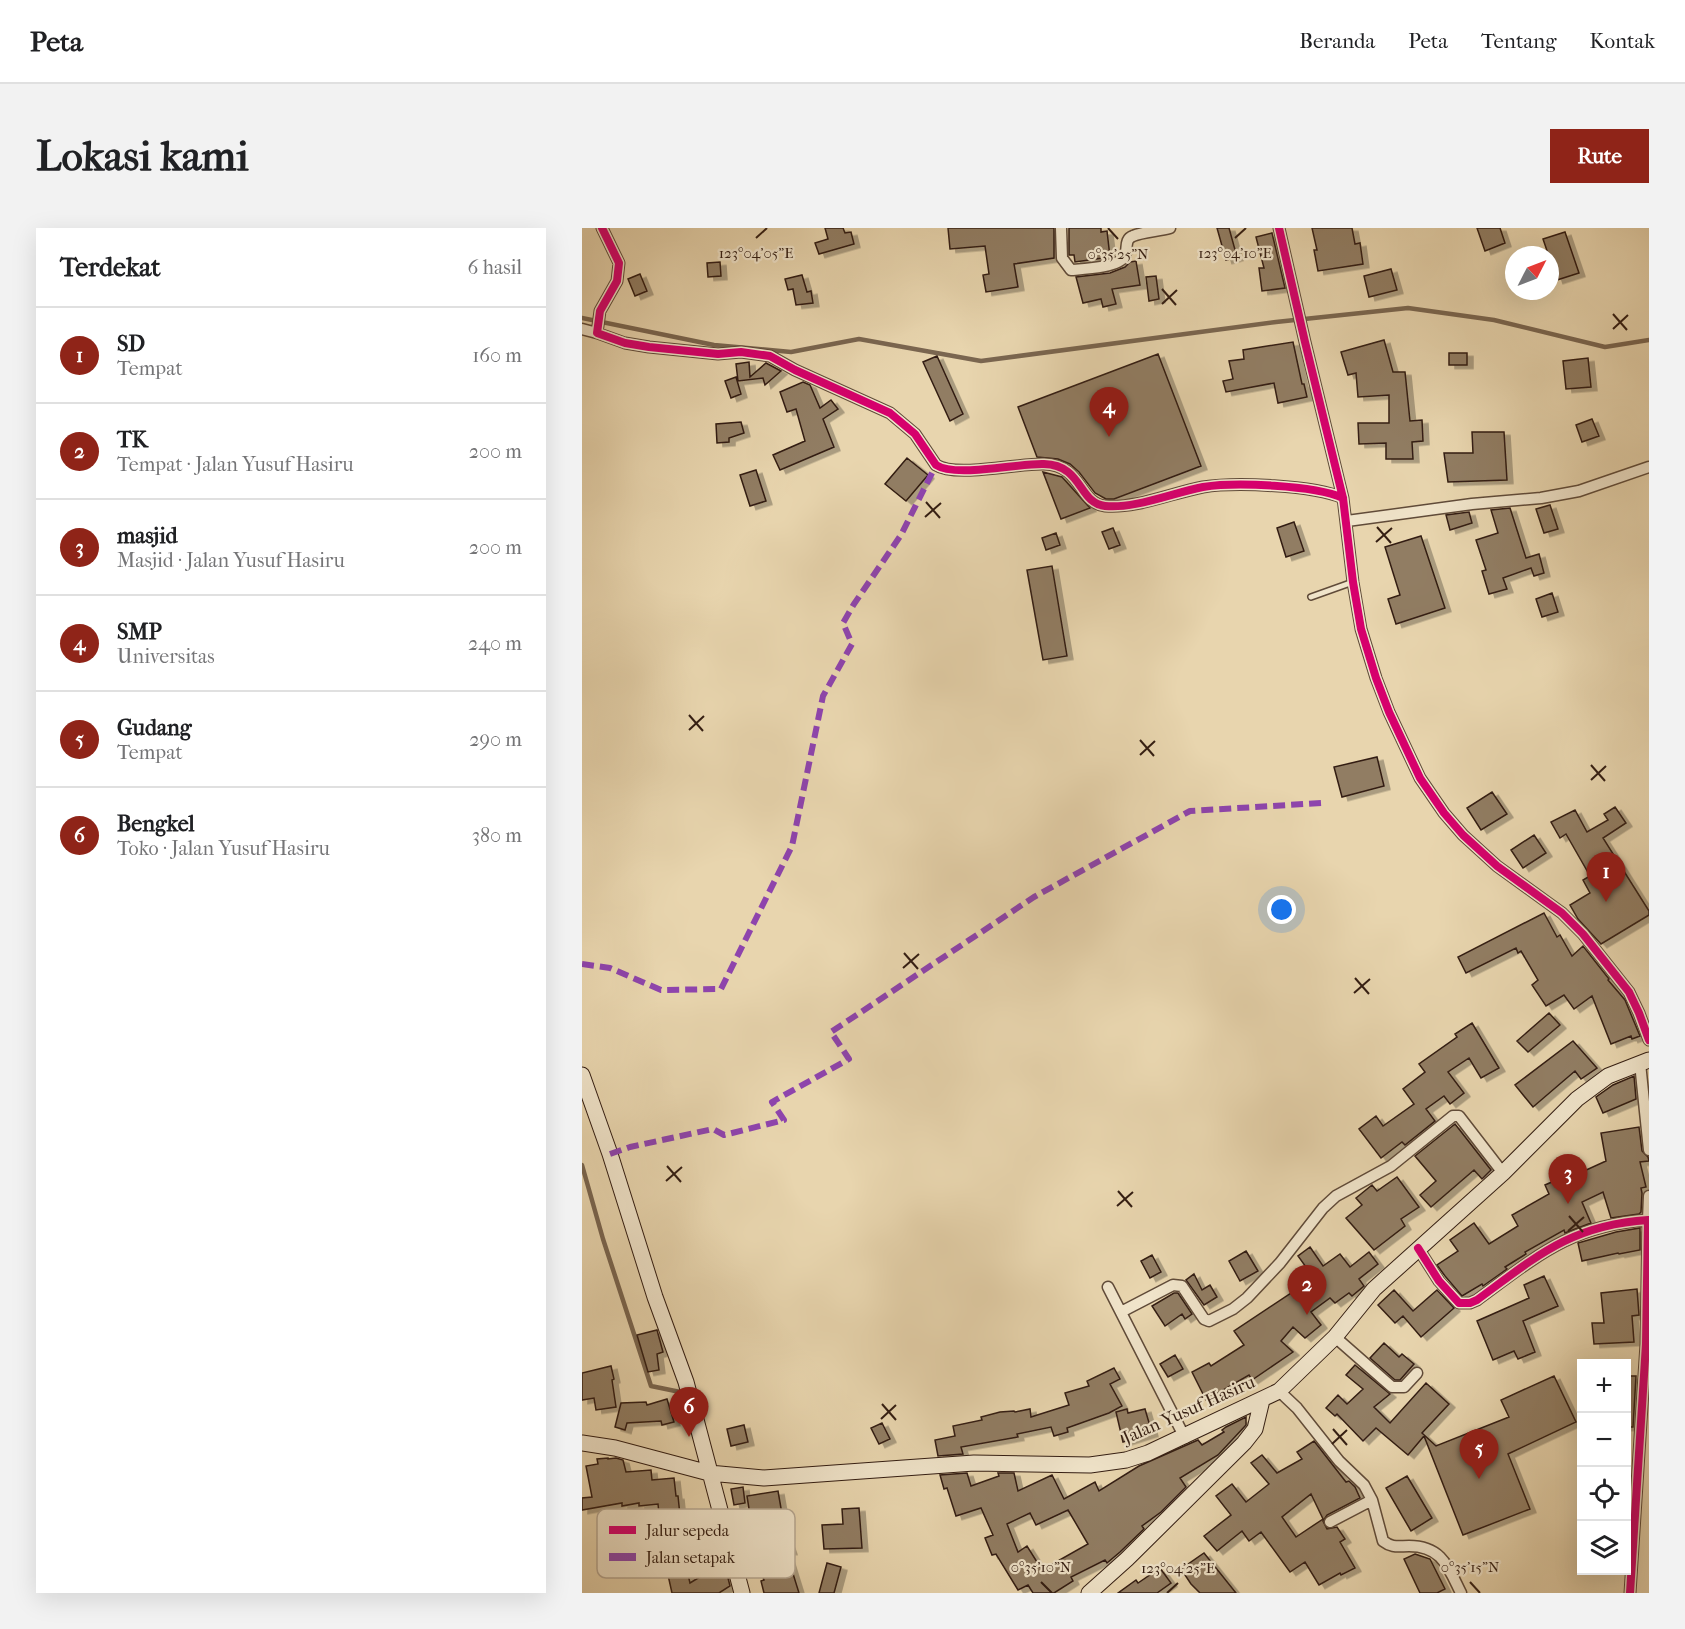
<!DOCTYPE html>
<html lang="id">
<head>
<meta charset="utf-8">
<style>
	:root { --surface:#fff; --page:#f2f2f2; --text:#202124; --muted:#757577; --line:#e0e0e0; --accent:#8f2418 }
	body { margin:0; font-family:"IM FELL French Canon",serif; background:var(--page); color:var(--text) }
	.controls { position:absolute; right:18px; bottom:18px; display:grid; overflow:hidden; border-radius:0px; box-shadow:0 6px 24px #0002 }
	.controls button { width:54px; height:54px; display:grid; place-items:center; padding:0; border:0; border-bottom:2px solid var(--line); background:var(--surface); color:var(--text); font:30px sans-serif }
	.compass { position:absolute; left:923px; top:18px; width:54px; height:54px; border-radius:50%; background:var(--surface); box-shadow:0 6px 24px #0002; rotate:48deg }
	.you { position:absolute; left:700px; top:682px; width:21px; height:21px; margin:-15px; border:4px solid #fff; border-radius:50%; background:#1a73e8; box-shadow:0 0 0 9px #1a73e833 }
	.badge { display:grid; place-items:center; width:39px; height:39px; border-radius:50%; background:var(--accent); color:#fff; font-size:20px; font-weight:700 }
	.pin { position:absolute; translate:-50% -50px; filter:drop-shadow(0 2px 3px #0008) }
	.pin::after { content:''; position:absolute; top:32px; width:21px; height:18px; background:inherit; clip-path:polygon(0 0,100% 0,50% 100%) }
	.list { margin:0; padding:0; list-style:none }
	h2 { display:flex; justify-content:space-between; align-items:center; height:78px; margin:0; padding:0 24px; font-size:26px }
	h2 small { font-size:20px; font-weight:400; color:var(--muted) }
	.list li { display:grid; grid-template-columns:39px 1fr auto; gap:18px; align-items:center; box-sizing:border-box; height:96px; padding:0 24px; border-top:2px solid var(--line) }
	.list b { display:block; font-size:22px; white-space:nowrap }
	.list p { margin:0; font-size:20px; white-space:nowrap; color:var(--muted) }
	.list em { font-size:20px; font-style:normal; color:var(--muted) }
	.icon { flex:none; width:33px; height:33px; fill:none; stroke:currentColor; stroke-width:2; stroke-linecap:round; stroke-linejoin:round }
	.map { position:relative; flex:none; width:1067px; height:1365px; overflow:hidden; border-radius:0px }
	header { display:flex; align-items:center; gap:36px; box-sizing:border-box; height:84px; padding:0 30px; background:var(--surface); border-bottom:2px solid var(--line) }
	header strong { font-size:28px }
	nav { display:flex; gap:33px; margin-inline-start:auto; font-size:21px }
	.intro { display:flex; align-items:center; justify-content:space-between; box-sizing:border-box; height:144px; padding:0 36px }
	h1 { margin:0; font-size:42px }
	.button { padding:15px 27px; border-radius:0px; background:var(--accent); color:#fff; font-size:21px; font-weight:700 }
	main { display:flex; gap:36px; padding:0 36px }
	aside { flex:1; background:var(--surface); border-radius:0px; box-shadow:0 6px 24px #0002 }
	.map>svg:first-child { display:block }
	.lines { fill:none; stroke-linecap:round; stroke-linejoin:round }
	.stream { stroke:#7a6650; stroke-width:4.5 }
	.building { fill:#917d63; stroke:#331d12; stroke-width:1.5; fill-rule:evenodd; filter:url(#shadow) }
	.lane-casing { stroke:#604b39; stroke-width:8 }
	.street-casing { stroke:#604b39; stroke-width:13 }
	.secondary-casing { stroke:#331d12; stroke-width:17 }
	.lane { stroke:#f0e4ca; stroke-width:5 }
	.street { stroke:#f0e4ca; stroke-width:10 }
	.secondary { stroke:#f0e4ca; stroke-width:15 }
	.quiet { stroke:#8e44ad; stroke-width:6; stroke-dasharray:12 6; stroke-linecap:butt }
	.cycleway-casing { stroke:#f0e4ca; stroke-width:11 }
	.cycleway { stroke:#d6006c; stroke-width:8 }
	.ticks { fill:none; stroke:#331d12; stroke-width:2 }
	.labels { text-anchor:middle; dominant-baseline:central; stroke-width:4.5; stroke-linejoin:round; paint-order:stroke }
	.street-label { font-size:18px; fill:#331d12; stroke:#f0e4ca }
	.key { fill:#f0e4ca; stroke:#b7a893; stroke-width:1.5 }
	.key-label { font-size:16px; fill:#331d12 }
	.ticks-label { font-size:15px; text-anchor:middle; fill:#331d12; stroke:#f0e4ca; stroke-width:4.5; stroke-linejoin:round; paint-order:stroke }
</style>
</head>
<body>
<header>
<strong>Peta</strong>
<nav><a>Beranda</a><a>Peta</a><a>Tentang</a><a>Kontak</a></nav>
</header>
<div class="intro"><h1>Lokasi kami</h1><a class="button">Rute</a></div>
<main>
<aside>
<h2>Terdekat<small>6 hasil</small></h2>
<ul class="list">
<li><span class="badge">1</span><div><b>SD</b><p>Tempat</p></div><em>160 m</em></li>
<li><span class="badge">2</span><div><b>TK</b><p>Tempat · Jalan Yusuf Hasiru</p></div><em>200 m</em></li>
<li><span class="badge">3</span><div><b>masjid</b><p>Masjid · Jalan Yusuf Hasiru</p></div><em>200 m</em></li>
<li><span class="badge">4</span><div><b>SMP</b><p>Universitas</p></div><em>240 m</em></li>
<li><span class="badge">5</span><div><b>Gudang</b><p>Tempat</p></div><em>290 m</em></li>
<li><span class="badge">6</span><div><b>Bengkel</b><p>Toko · Jalan Yusuf Hasiru</p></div><em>380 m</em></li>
</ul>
</aside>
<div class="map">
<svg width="1067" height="1365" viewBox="0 0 1067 1365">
	<defs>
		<filter id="shadow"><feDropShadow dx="6" dy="3.5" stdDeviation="0" flood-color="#0004"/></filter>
	</defs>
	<rect width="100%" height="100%" fill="#e8d5ae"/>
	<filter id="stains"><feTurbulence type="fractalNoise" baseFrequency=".00333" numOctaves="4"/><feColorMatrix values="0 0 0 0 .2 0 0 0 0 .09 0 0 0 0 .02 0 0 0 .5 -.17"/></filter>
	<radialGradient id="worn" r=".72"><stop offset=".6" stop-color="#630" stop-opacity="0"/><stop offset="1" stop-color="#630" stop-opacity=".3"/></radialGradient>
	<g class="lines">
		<path class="stream" d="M0,90l132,27 77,7 68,-13 122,22 295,-39 132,-14 86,12 111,27 44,-7
			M0,937l21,74 48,147 34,7"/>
	</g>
	<path class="building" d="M243,0h18l2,5 6,-1 3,12 -35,10 -4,-11 13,-4z
		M366,0h106v30l-40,6 4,23 -32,5 -3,-17 6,-1 -4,-28 -35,3z
		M487,0h32v4l6,-1 3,26 -35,5 -1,-7h-5z
		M635,0h12l8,29 -11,3z
		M730,0h40l3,16 5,-1 3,21 -45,7 -4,-21h3z
		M895,0h23l5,15 -20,8z
		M983,4l14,41 -22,7 -14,-41z
		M690,5l13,55 -23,3 -3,-23h5l-8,-31z
		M554,33l4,24 -28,4 4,15 -13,3 -2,-8 -18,4 -7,-26 34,-4 15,-6 5,-5z
		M138,34l1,14 -13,1 -1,-14z
		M809,41l6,21 -28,7 -5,-21z
		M58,46l7,17 -12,5 -7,-17z
		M220,47l5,17 4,-1 2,12 -17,2 -3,-16 -5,1 -3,-11z
		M574,48l3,23 -10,2 -3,-24z
		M802,112l9,32h12l5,49 12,-1 1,21 -11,1 1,17h-27v-16l-27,1 -1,-21h31v-28l-31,2 -2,-24 -8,2 -7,-23z
		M711,114l9,42h2l3,13 -29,6 -4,-20 -48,9 -3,-11 10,-2 -4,-18 15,-2 -1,-9z
		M867,125h18v12h-18z
		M576,126l43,112 -87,33h-8l-11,-6 -16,-21 -9,-8 -12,-5 -21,-2 -19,-50z
		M355,128l26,58 -13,7 -27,-59z
		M1006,130l3,29 -25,2 -3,-28z
		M167,134l1,15 16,-14 15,8 -16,14 -2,-7 -25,3 -2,-17z
		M154,149l5,17 -10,4 -6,-17z
		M221,154l7,3 10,23 11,-8 7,9 -15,10 11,28 -54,23 -7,-15 32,-14 -9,-32 -9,3 -7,-20z
		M1010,191l7,17 -17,6 -6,-17z
		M159,194l3,11 -15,5v4l-12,1 -1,-19z
		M890,204h32l3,48 -59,2 -4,-29h29z
		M325,230l21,17 -22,26 -21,-17z
		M174,242l10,31 -16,5 -10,-31z
		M461,244l19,5 28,31 -29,11z
		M968,277l8,24 -14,4 -8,-24z
		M928,280l16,50 13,-4 5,19 -10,3 -3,-8 -28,10 4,11 -18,5 -7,-23 4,-1 -10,-30 22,-7 -7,-23z
		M887,284l3,11 -22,7 -4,-15z
		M712,294l10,29 -18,6 -9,-29z
		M531,300l7,17 -11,4 -7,-17z
		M474,305l4,12 -14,5 -4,-12z
		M839,308l24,72 -49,16 -8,-25 12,-4 -15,-48z
		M470,338l15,90 -24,4 -16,-90z
		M970,365l6,19 -16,5 -6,-18z
		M795,529l7,29 -42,11 -8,-30z
		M910,564l15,22 -26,16 -14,-22z
		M1033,579l11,16 -23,15 46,73v4l-48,29 -23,-25 -8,-14 20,-12 -7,-13 7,-4 -24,-42 -6,4 -9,-16 24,-12 12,22 21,-12 -4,-6z
		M952,607l12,18 -23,15 -12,-18z
		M962,685l13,24 3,-2 12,21 11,-10 26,33 -1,1 17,20 15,36 -8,3 -1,-3 -20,8 -19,-48 -18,13 -10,-14 -18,11 -14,-21 6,-5 -17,-29 -3,2 -2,-5 -50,25 -8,-16z
		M967,785l11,12 -32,27 -11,-11z
		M890,795l27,45 -18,10 -12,-20 -21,14 16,21 -14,11 -6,-8 -18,13 9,12 -30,24 -3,-3 -21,16 -22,-29 17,-13 7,10 31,-22 -11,-15 22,-17 -6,-8 38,-27 -2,-3z
		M991,813l24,27 -16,11 -6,-8 -42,36 -18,-22z
		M1052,848l2,23 -33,14 -7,-16 17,-12z
		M873,896l36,46 -9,9 -8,-9 -43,37 -11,-12 16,-14 -21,-25z
		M1057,899l3,24 6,6 1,4 -9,1 6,25 -5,1 1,5 -1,19 -2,2 -28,4 -8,-26 -21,10 9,21 -26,10 -1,-3 -39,22 1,2 -21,13 2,2 -24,17 -1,-2 -20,12 -17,-20 -8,-11 21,-14 -8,-11 24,-17 15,21 29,-18 -6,-11 37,-21 -4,-9 25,-11 1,3 35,-16 -5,-28z
		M815,949l22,30 -18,12 4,7 -31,24 -28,-32 16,-13 -6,-7 16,-13 5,6z
		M1058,1000v22l-21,4 -1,-1 -36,8 -4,-18 38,-11z
		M728,1019l13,19 17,-12 10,13 19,-15 9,12 -19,15 5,7 -12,10 -3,-3 -14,10 -5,-5 -19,14 10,13 -16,13 -12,-11 -12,14 12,11 -41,28 -3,-5 -43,25 -14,-28 17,-9 2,3 33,-21 -10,-14 66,-44 -8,-10 14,-10 -8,-11z
		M664,1023l12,20 -18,10 -11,-20z
		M570,1027l9,17 -11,6 -9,-17z
		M612,1046l8,16 8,-5 7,12 -13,8 -18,-25z
		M962,1048l14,30 -35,15 12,31 -17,7 -4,-8 -21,9 -16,-39 52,-23 -5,-13z
		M1055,1061l2,26 -7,1 2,26 -40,2 -2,-21h12l-3,-30z
		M812,1062l19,21 24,-21 17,18 -33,29 -18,-21 -8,7 -17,-18z
		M592,1065h4l14,21 -7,5 -3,-5 -17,12 -13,-20z
		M75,1102l6,22 -6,2 2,16 -11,2 -11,-37z
		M802,1115l15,14 3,-3 12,10 -14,16h-5l-25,-22z
		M593,1127l8,14 -15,8 -8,-13z
		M773,1137l35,29 -16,13 16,16 36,-40 23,21 -27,29 14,13 73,-29 -8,-17 53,-24 22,46 -68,32 22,55 -67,26 -39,-99 -16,19 -32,-27 -13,13 -26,-27 -2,2 -9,-8 12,-13 9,9 16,-15 -17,-14z
		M29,1138l3,13 -2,1 4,27 -20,3 -2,-12 -12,2v-27z
		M532,1140l6,11 -10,5 12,22 -13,7 -42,15 1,4 -14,4 -3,-9 -34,7 1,3 -57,10 2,7 -25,2 -3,-16 20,-4 -2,-10 29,-6 -1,-3 19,-5 14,-1 1,1 15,-3 1,8 38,-12 -4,-12 24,-7 -2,-5z
		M1044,1148h10l-3,51h-7z
		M85,1171l7,23 -12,3 -1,-4 -34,2 -2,7 -10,-3 6,-24 25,-1 1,3z
		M545,1181l1,4 17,-4 7,24 -29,9 -7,-30z
		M664,1189v8l-28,30 -38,23 6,9 -25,25 -19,14 2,3 -24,23 -13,11 -2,-3 -34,17 2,4 -19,12h-21l-5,-8 -10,5 -22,-36 -4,1 -7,-17 8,-3 -12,-27 -25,8 -9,-28 -3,1 -4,-14 27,-2 4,13 28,-10 -1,-3h16l4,18 34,-16 12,24 31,-17 4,9 40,-25 59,-26 4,5 22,-13 -2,-2 4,-3zM486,1282l20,34 -46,26 -15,-24 -9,6 -11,-28 23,-11 6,12z
		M300,1195l8,16 -11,5 -8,-16z
		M162,1197l4,17 -17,4 -4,-17z
		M732,1213l32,41 3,-1 6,6 5,11 -33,17 -4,6 4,8 10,-2 8,12 -5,3 15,26 -14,7 -1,-2 -21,12 -14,-23 -15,10 -29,-40 -12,9 -7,-10 -25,20 -13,-15 27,-21 -15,-19 16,-12 14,18 23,-18 -18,-21 11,-8 15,18 25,-14 -5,-7zM729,1266l12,25 -27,18 -14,-20z
		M26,1230v1l8,-1 7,2 3,12 25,-2 1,10 22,-2 2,18h2l3,29 31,-5 6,20 -37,5 9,38 26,-16 5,10 6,-3 3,12 -11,7h-47l-8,-36h-5l-1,-15h4l-4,-38 -19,2v-3l-17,3v-3l-40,7v-12l10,-1 -6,-31 12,-2 -1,-5z
		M825,1248l25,42 -21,13 -25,-43z
		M161,1259l2,16 -11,2 -3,-16z
		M196,1263l8,46 5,14h-5l13,42h-35l-3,-12 3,-1 -13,-39 3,-1 -7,-44z
		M277,1280l3,40 -38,1 -2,-24 21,-1 -1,-15z
		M622,1325l32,40h-36l-9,-9 -10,-15z
		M833,1326l15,5 15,30 -8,4h-17l-16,-34z
		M245,1335l14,4 -7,26h-15z
		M578,1340l11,15 -14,10h-39l18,-13 2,3z"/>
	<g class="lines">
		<defs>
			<path id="lane" d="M729,369l42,-15"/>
			<path id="street" d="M20,0l17,35 -2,18 -17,30 -3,22 28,10 24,4 69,7 23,-2 29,4 25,14 95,43 25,21 21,31c20,13 82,-2 108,-1 39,1 34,39 61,42 30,3 67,-13 98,-19 32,-5 111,-2 140,11
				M479,0l1,30 9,12c12,-1 47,-2 54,-14 3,-7 -1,-17 8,-20 8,-4 26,-5 37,-8
				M697,0l26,114 38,156 10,84 8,47 15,49 13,34 31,66 24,35 19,22 34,31 65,47 21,21 46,58 10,21 10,27
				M0,101l15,4
				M765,293l125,-17 69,-6 38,-7 70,-24
				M1058,835l9,87
				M1066,992l1,-24
				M836,1020l21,33 20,22h11l7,-3c60,-44 94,-75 171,-80l-2,124 -16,249
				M526,1059l77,151
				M539,1084l52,-27 9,1 22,33 5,2 24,-12 14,-11 33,-35 43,-55 13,-12 55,-30 62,-50h6l44,57
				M753,1109l57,50h12l13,-14
				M697,1163l18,17 42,53 25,24 8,15 11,41c9,7 15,5 26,5 33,0 39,21 52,47
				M748,1294l42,-22"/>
			<path id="secondary" d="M0,847l28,79 45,143 31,85 56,211
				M0,1215l33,5 94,25 55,5 210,-15 116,2 36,-5 22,-7 131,-62 56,-54 39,-48 129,-116 74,-74 31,-23 41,-16
				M507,1365l38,-34 117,-116 11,-14 7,-29"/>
		</defs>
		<use href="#lane" class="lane-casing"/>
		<use href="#street" class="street-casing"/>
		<use href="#secondary" class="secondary-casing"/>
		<use href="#lane" class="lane"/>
		<use href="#street" class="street"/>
		<use href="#secondary" class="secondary"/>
		<path class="quiet" d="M0,736l28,4 51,22 60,-1 71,-143 31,-150 29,-52 -9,-21 11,-19 47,-69 35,-70
			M28,926l20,-7 83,-18 11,6 60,-15 -12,-18 77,-43 -18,-27 203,-135 156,-86 131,-8"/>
		<defs>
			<path id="cycleway" d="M20,0l17,35 -2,18 -17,30 -3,22 28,10 24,4 69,7 23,-2 29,4 25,14 95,43 25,21 21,31c20,13 82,-2 108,-1 39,1 34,39 61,42 30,3 67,-13 98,-19 32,-5 111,-2 140,11
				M697,0l26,114 38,156 10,84 8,47 15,49 13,34 31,66 24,35 19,22 34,31 65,47 21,21 46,58 10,21 10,27
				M836,1020l21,33 20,22h11l7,-3c60,-44 94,-75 171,-80l-2,124 -16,249"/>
		</defs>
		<use href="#cycleway" class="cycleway-casing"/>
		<use href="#cycleway" class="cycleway"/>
	</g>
	<path class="ticks" d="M526,0l10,11M174,10l11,-10M653,10l11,-10M580,61l14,16M580,76l15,-14M1031,86l14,16M1031,101l15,-14M344,274l14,16M343,289l16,-14M795,299l14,16M794,314l16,-14M107,487l14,16M107,502l15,-14M558,512l14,16M558,527l15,-14M1009,537l14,16M1009,552l15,-14M322,725l14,16M321,740l16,-14M773,750l14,16M772,765l16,-14M85,938l14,16M84,953l16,-14M536,963l14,16M535,978l16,-14M987,988l14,16M986,1003l16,-14M300,1176l14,16M299,1191l15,-14M751,1201l14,16M750,1216l15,-14M459,1354l11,11M888,1354l10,11M585,1365l11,-10"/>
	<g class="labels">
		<g class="street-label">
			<text transform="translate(607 1182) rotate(-24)">Jalan Yusuf Hasiru</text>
		</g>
	</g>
	<rect x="15" y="1281" width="198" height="69" rx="9" class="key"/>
	<rect x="27" y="1298" width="27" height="8" fill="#d6006c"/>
	<rect x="27" y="1325" width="27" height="8" fill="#8e44ad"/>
	<g class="key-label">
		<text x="64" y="1308">Jalur sepeda</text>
		<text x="64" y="1335">Jalan setapak</text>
	</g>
	<g class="ticks-label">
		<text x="174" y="30">123°04'05"E</text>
		<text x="653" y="30">123°04'10"E</text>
		<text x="536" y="31">0°35'25"N</text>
		<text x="459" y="1344">0°35'10"N</text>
		<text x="888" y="1344">0°35'15"N</text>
		<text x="596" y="1345">123°04'25"E</text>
	</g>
	<rect width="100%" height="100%" filter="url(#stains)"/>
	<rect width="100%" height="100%" fill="url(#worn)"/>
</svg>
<div class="controls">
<button>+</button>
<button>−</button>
<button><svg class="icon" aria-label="locate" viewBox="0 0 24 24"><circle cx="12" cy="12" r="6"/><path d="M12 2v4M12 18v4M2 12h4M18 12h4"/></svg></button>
<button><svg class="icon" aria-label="layers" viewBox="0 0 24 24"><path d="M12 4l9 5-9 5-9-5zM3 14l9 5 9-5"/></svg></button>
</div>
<svg class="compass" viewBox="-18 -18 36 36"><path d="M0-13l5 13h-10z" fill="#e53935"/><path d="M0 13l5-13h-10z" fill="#757577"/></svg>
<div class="you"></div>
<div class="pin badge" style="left:1024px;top:674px">1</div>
<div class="pin badge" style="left:725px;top:1087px">2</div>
<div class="pin badge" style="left:986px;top:976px">3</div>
<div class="pin badge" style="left:527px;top:209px">4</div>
<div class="pin badge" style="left:897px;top:1251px">5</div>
<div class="pin badge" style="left:107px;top:1209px">6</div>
</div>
</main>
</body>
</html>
